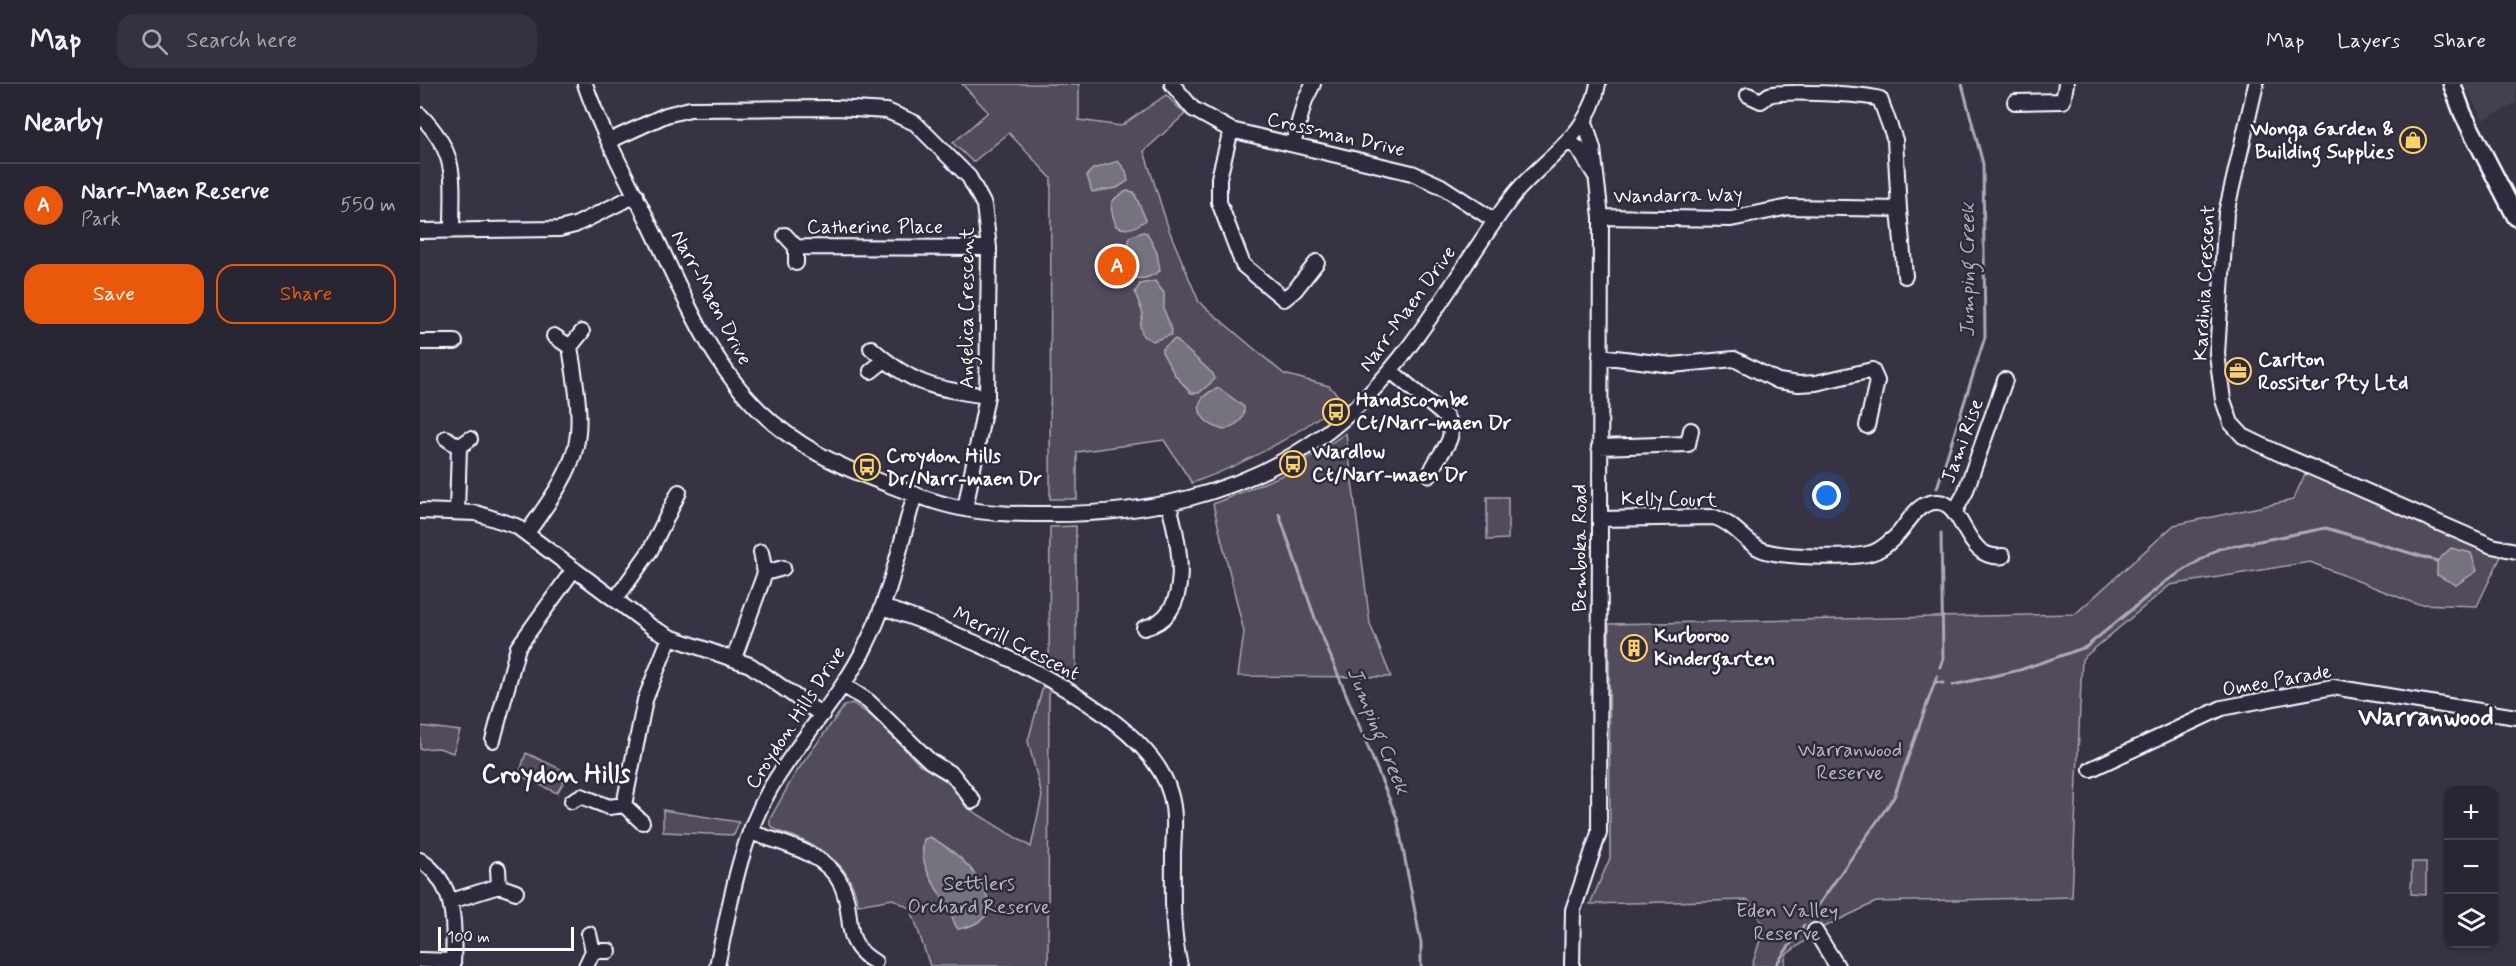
<!DOCTYPE html>
<html lang="en">
<head>
<meta charset="utf-8">
<style>
	:root { --surface:#292634; --page:#353240; --text:#f1f3f6; --muted:#a5a5ac; --line:#45434f; --accent:#ea580c }
	body { margin:0; font-family:Mynerve,sans-serif; background:var(--page); color:var(--text) }
	.controls { position:absolute; right:18px; bottom:18px; display:grid; overflow:hidden; border-radius:12px; box-shadow:0 2px 4px #0004 }
	.controls button { width:54px; height:54px; display:grid; place-items:center; padding:0; border:0; border-bottom:2px solid var(--line); background:var(--surface); color:var(--text); font:30px sans-serif }
	.scale { position:absolute; left:18px; bottom:15px; width:136px; box-sizing:border-box; padding-left:6px; border:3px solid #fff; border-top:0; font-size:16px; line-height:21px; white-space:nowrap; color:#fff; -webkit-text-stroke:4px #2f2a3d; paint-order:stroke }
	.you { position:absolute; left:1407px; top:412px; width:21px; height:21px; margin:-15px; border:4px solid #fff; border-radius:50%; background:#1a73e8; box-shadow:0 0 0 9px #1a73e833 }
	.badge { display:grid; place-items:center; width:39px; height:39px; border-radius:50%; background:var(--accent); color:#fff; font-size:20px; font-weight:700 }
	.pin { position:absolute; translate:-50% -50%; border:3px solid #fff; box-shadow:0 2px 6px #0006 }
	.list { margin:0; padding:0; list-style:none }
	h2 { display:flex; justify-content:space-between; align-items:center; height:78px; margin:0; padding:0 24px; font-size:26px }
	h2 small { font-size:20px; font-weight:400; color:var(--muted) }
	.list li { display:grid; grid-template-columns:39px 1fr auto; gap:18px; align-items:center; box-sizing:border-box; height:84px; padding:0 24px; border-top:2px solid var(--line) }
	.list b { display:block; font-size:22px; white-space:nowrap }
	.list p { margin:0; font-size:20px; white-space:nowrap; color:var(--muted) }
	.list em { font-size:20px; font-style:normal; color:var(--muted) }
	.actions { display:flex; gap:12px; padding:18px 24px }
	.actions a { flex:1; padding:14px 0; border:2px solid var(--accent); border-radius:18px; text-align:center; font-size:21px; color:var(--accent) }
	.actions .main { background:var(--accent); color:#fff }
	.icon { flex:none; width:33px; height:33px; fill:none; stroke:currentColor; stroke-width:2; stroke-linecap:round; stroke-linejoin:round }
	.map { position:relative; flex:none; width:2096px; height:882px; overflow:hidden }
	header { display:flex; align-items:center; gap:36px; box-sizing:border-box; height:84px; padding:0 30px; background:var(--surface); border-bottom:2px solid var(--line) }
	header strong { font-size:28px }
	nav { display:flex; gap:33px; margin-inline-start:auto; font-size:21px }
	.search { width:420px; height:54px; background:var(--page); display:flex; align-items:center; gap:15px; box-sizing:border-box; padding:0 21px; border-radius:18px; color:var(--muted); font-size:22px }
	main { display:flex }
	aside { flex:1; background:var(--surface) }
	.map>svg:first-child { display:block }
	.built { fill:#444051 }
	.green { fill:#514c5c; stroke:#a8a6ae; stroke-width:1.5 }
	.water { fill:#76737f; stroke:#adabb2; stroke-width:1.5 }
	.lines { fill:none; stroke-linecap:round; stroke-linejoin:round }
	.stream { stroke:#adabb2; stroke-width:3 }
	.minor-casing { stroke:#fff; stroke-width:18 }
	.major-casing { stroke:#fff; stroke-width:21 }
	.minor { stroke:#2f2a3d; stroke-width:14 }
	.major { stroke:#2f2a3d; stroke-width:16 }
	.labels { text-anchor:middle; dominant-baseline:central; stroke-width:5; stroke-linejoin:round; paint-order:stroke }
	.poi-label { font-size:20px; font-weight:bold; fill:#fff; stroke:#2f2a3d; text-anchor:start }
	.street-label { font-size:20px; fill:#fff; stroke:#2f2a3d }
	.park-label { font-size:20px; fill:#b9b7be; stroke:#2f2a3d }
	.water-label { font-size:21px; font-style:italic; fill:#b4b2b9; stroke:#2f2a3d }
	.district-label { font-size:26px; font-weight:bold; fill:#fff; stroke:#2f2a3d }
</style>
</head>
<body>
<header>
<strong>Map</strong>
<div class="search"><svg class="icon" aria-label="search" viewBox="0 0 24 24"><circle cx="10" cy="10" r="6"/><path d="M15 15l6 6"/></svg>Search here</div>
<nav><a>Map</a><a>Layers</a><a>Share</a></nav>
</header>
<main>
<aside>
<h2>Nearby<small></small></h2>
<ul class="list">
<li><span class="badge">A</span><div><b>Narr-Maen Reserve</b><p>Park</p></div><em>550 m</em></li>
</ul>
<div class="actions"><a class="main">Save</a><a>Share</a></div>
</aside>
<div class="map">
<svg width="2096" height="882" viewBox="0 0 2096 882">
	<rect width="100%" height="100%" fill="#373345"/>
	<filter id="ink" filterUnits="userSpaceOnUse"><feTurbulence type="fractalNoise" baseFrequency=".0167" numOctaves="2"/><feDisplacementMap in="SourceGraphic" scale="12" xChannelSelector="R" yChannelSelector="G"/><feConvolveMatrix kernelMatrix="1 2 1 2 8 2 1 2 1" color-interpolation-filters="sRGB"/></filter>
	<g filter="url(#ink)">
		<path class="built" d="M2044,0h52v19l-33,17z"/>
		<path class="green" d="M542,0h117v36l42,6 45,-31 19,19 -41,37 25,79 30,72 85,72 45,12 13,14c-47,37 -94,63 -150,83l-28,-43 -87,12v47h-27l1,-321 -42,-45 -36,29 -20,-19 35,-31z
			M926,349l24,191 21,53 -153,-1 6,-44 -31,-128 70,-29z
			M1886,388l199,76 -28,58 -61,-2 -106,-42 -140,23 -88,74 -10,238 -196,5 -54,26 -36,27 -2,11h-32l12,-39 -16,-27 -158,4 20,-46 -1,-234 466,-10 99,-89 119,-25z
			M1067,413h21v42l-21,1z
			M656,442v149l-27,-10 1,-138z
			M623,602l6,3 -1,277h-118l-19,-57 -18,-10 -35,6c-6,-37 -30,-54 -63,-68 -8,-3 -19,-5 -25,-12v-6l25,-45 49,-68 8,-3 22,15 46,47 32,19 14,23 65,40 11,-51 -14,-55z
			M0,642l40,5 -7,22 -14,-5 -19,1z
			M106,669l43,20 -12,20 -38,-18z
			M243,726l76,12 -5,13 -71,-3z
			M1992,778h14v33l-15,-1z"/>
		<path class="water" d="M698,77l8,10 2,10 -11,7 -25,4 -5,-17 6,-6z
			M707,107l7,1 12,28c-10,7 -18,12 -30,6 -6,-20 -10,-25 11,-35z
			M723,148l4,1 10,20 3,18c-11,7 -19,10 -32,5 2,-14 0,-27 1,-39z
			M735,197l9,12v17l8,20 -1,5 -18,6 -10,-5 -3,-10 3,-12 -8,-22 5,-8z
			M755,255l38,35 2,5 -16,14h-8l-16,-18 -13,-23v-3z
			M799,304l25,19c1,14 -8,18 -20,23 -27,-7 -36,-32 -5,-42z
			M2031,464l20,5 6,18 -21,14 -19,-10v-14z
			M510,753c28,15 57,41 60,74 -7,10 -19,16 -32,18 -5,-6 -5,-12 -8,-18 -12,-22 -33,-45 -26,-72z"/>
		<g class="lines">
			<path class="stream" d="M1517,404l48,-151 -2,-173 -21,-80
				M859,430l37,107 81,197 24,125v23
				M1520,583l3,-8 -2,-126
				M1515,598l8,1
				M1533,601l67,-15 66,-23 79,-65 53,-33 108,-21 111,33
				M1390,833l84,-120 43,-121
				M1355,882l29,-41"/>
			<defs>
				<path id="minor" d="M165,0c16,47 41,92 63,137 32,65 59,139 112,190 36,35 78,55 124,72 26,10 53,21 81,26 26,5 53,5 79,5 100,1 196,-18 278,-78 65,-48 107,-116 150,-181 15,-22 29,-45 46,-65 31,-35 72,-57 80,-106
					M752,0l21,25 38,21 181,43 29,13 54,35
					M1836,0l-30,129 -9,141 6,46 8,23 12,13 33,16 216,94 24,5
					M1595,18l48,-1 3,-17
					M0,31c39,40 32,63 32,115
					M811,46l-12,48v24l24,63 41,34 11,-9 22,-28
					M189,57l57,-26 24,-6 147,-1 50,3 28,12 54,54 15,28 5,43 -2,148 -22,113
					M1149,58l9,6 17,27
					M873,60l12,-44 8,-16
					M1479,125l6,67
					M1181,133l130,2 58,-12 110,2 -4,-69 -15,-41c-15,-5 -98,-9 -111,-4 -3,2 -5,4 -8,6l-13,-6
					M0,147l139,-2 16,-4 61,-30
					M365,151l11,12v16
					M376,163l193,1
					M134,252l16,11 12,-15
					M0,258h35
					M451,264c41,37 62,40 116,48
					M1180,272l72,9 62,-6 44,22 21,3 17,-1 56,-13 5,11 -10,45
					M451,287l14,-11
					M971,287l55,46c15,25 -10,35 -16,58
					M26,354l13,9 11,-8
					M1179,363l89,-3 3,-14
					M0,427l56,2 40,13 137,102 17,9 80,28 72,50
					M37,427l2,-64
					M1534,429l11,-20 40,-113
					M1180,435l114,-2c19,6 28,21 44,31 17,10 94,11 113,5 9,-2 16,-9 23,-15 14,-12 21,-37 44,-36 27,1 26,60 65,54
					M107,449c57,-79 59,-90 43,-186
					M341,468l4,21 18,-5
					M195,516l35,-49 29,-59
					M462,523c77,25 265,102 288,186 6,19 4,40 3,59 0,38 -2,77 7,114
					M724,544c52,-13 35,-86 25,-123
					M314,574l31,-85
					M423,601l25,16 62,60 23,14 20,26
					M73,656l25,-93 56,-78
					M1671,685l131,-61 111,-21 183,30
					M152,717l9,-5 28,11 15,-2 21,-105 25,-63
					M204,721l18,17
					M330,748c30,11 76,20 91,52 15,30 -2,58 34,78
					M0,776c38,25 34,66 33,106
					M78,785l1,17 17,6
					M31,817l48,-15
					M1395,847l22,35
					M169,850l4,17h16
					M0,876l33,1
					M166,882l7,-15
					M297,882c13,-61 22,-123 53,-177 29,-50 71,-92 96,-144 24,-47 34,-101 49,-151
					M1152,882l1,-56 26,-77 2,-616 -8,-68 -8,-27"/>
				<path id="major" d="M2032,0l11,30 53,103"/>
			</defs>
			<use href="#minor" class="minor-casing"/>
			<use href="#major" class="major-casing"/>
			<use href="#minor" class="minor"/>
			<use href="#major" class="major"/>
		</g>
	</g>
	<defs>
		<symbol id="shop-ring" viewBox="-11 -11 22 22"><circle r="9.5" fill="#2f2a3d" stroke="#ffd166" stroke-width="1.5"/><path d="M-5-2.5h2.3a2.7 3.5 0 0 1 5.4 0H5L5.5 6h-11ZM-1.5-2.5h3a1.5 2.3 0 0 0-3 0Z" fill="#ffd166"/></symbol>
		<symbol id="office-ring" viewBox="-11 -11 22 22"><circle r="9.5" fill="#2f2a3d" stroke="#ffd166" stroke-width="1.5"/><path d="M-6-3h4V-5.5h4V-3h4V5H-6ZM-1-4.5V-3h2v-1.5ZM-6 0V1H6V0Z" fill="#ffd166"/></symbol>
		<symbol id="bus-ring" viewBox="-11 -11 22 22"><circle r="9.5" fill="#2f2a3d" stroke="#ffd166" stroke-width="1.5"/><path d="M-5-6H5V4H4V6H2V4H-2V6H-4V4H-5ZM-3.5-4V0h7V-4ZM-3.5 1.2v1.5H-2V1.2ZM2 1.2v1.5H3.5V1.2Z" fill="#ffd166"/></symbol>
		<symbol id="building-ring" viewBox="-11 -11 22 22"><circle r="9.5" fill="#2f2a3d" stroke="#ffd166" stroke-width="1.5"/><path d="M-4-6H4V6H1V3H-1V6H-4ZM-2.5-4.3h1.7v1.8h-1.7ZM.8-4.3h1.7v1.8H.8ZM-2.5-1h1.7V.8h-1.7ZM.8-1h1.7V.8H.8Z" fill="#ffd166"/></symbol>
	</defs>
	<g fill-rule="evenodd">
		<use href="#shop-ring" x="1978" y="41" width="30" height="30"/>
		<use href="#office-ring" x="1803" y="272" width="30" height="30"/>
		<use href="#bus-ring" x="901" y="313" width="30" height="30"/>
		<use href="#bus-ring" x="858" y="365" width="30" height="30"/>
		<use href="#bus-ring" x="432" y="368" width="30" height="30"/>
		<use href="#building-ring" x="1199" y="549" width="30" height="30"/>
	</g>
	<g class="labels">
		<g class="poi-label">
			<text x="1974" y="45" text-anchor="end">Wonga Garden &amp;<tspan x="1974" dy="23">Building Supplies</tspan></text>
			<text x="1838" y="276">Carlton<tspan x="1838" dy="23">Rossiter Pty Ltd</tspan></text>
			<text x="936" y="316">Handscombe<tspan x="936" dy="23">Ct/Narr-maen Dr</tspan></text>
			<text x="892" y="368">Wardlow<tspan x="892" dy="23">Ct/Narr-maen Dr</tspan></text>
			<text x="466" y="372">Croydon Hills<tspan x="466" dy="23">Dr/Narr-maen Dr</tspan></text>
			<text x="1234" y="552">Kurboroo<tspan x="1234" dy="23">Kindergarten</tspan></text>
		</g>
		<g class="street-label">
			<text transform="translate(916 51) rotate(13)">Crossman Drive</text>
			<text transform="translate(1258 112) rotate(-1)">Wandarra Way</text>
			<text x="455" y="143">Catherine Place</text>
			<text transform="translate(1785 199) rotate(-87)">Kardinia Crescent</text>
			<text transform="translate(291 214) rotate(62)">Narr-Maen Drive</text>
			<text transform="translate(547 224) rotate(-90)">Angelica Crescent</text>
			<text transform="translate(988 225) rotate(-54)">Narr-Maen Drive</text>
			<text transform="translate(1543 357) rotate(-70)">Jami Rise</text>
			<text transform="translate(1249 416) rotate(1)">Kelly Court</text>
			<text transform="translate(1160 464) rotate(-90)">Bemboka Road</text>
			<text transform="translate(596 560) rotate(27)">Merrill Crescent</text>
			<text transform="translate(1857 597) rotate(-10)">Omeo Parade</text>
			<text transform="translate(376 634) rotate(-57)">Croydon Hills Drive</text>
		</g>
		<g class="park-label">
			<text x="1430" y="666">Warranwood<tspan x="1430" dy="23">Reserve</tspan></text>
			<text x="559" y="800">Settlers<tspan x="559" dy="23">Orchard Reserve</tspan></text>
			<text x="1367" y="827">Eden Valley<tspan x="1367" dy="23">Reserve</tspan></text>
		</g>
		<g class="water-label">
			<text transform="translate(1548 186) rotate(-90)">Jumping Creek</text>
			<text transform="translate(958 647) rotate(68)">Jumping Creek</text>
		</g>
		<g class="district-label">
			<text x="2006" y="634">Warranwood</text>
			<text x="136" y="691">Croydon Hills</text>
		</g>
	</g>
</svg>
<div class="controls">
<button>+</button>
<button>−</button>
<button><svg class="icon" aria-label="layers" viewBox="0 0 24 24"><path d="M12 4l9 5-9 5-9-5zM3 14l9 5 9-5"/></svg></button>
</div>
<div class="scale">100 m</div>
<div class="you"></div>
<div class="pin badge" style="left:697px;top:182px">A</div>
</div>
</main>
</body>
</html>
